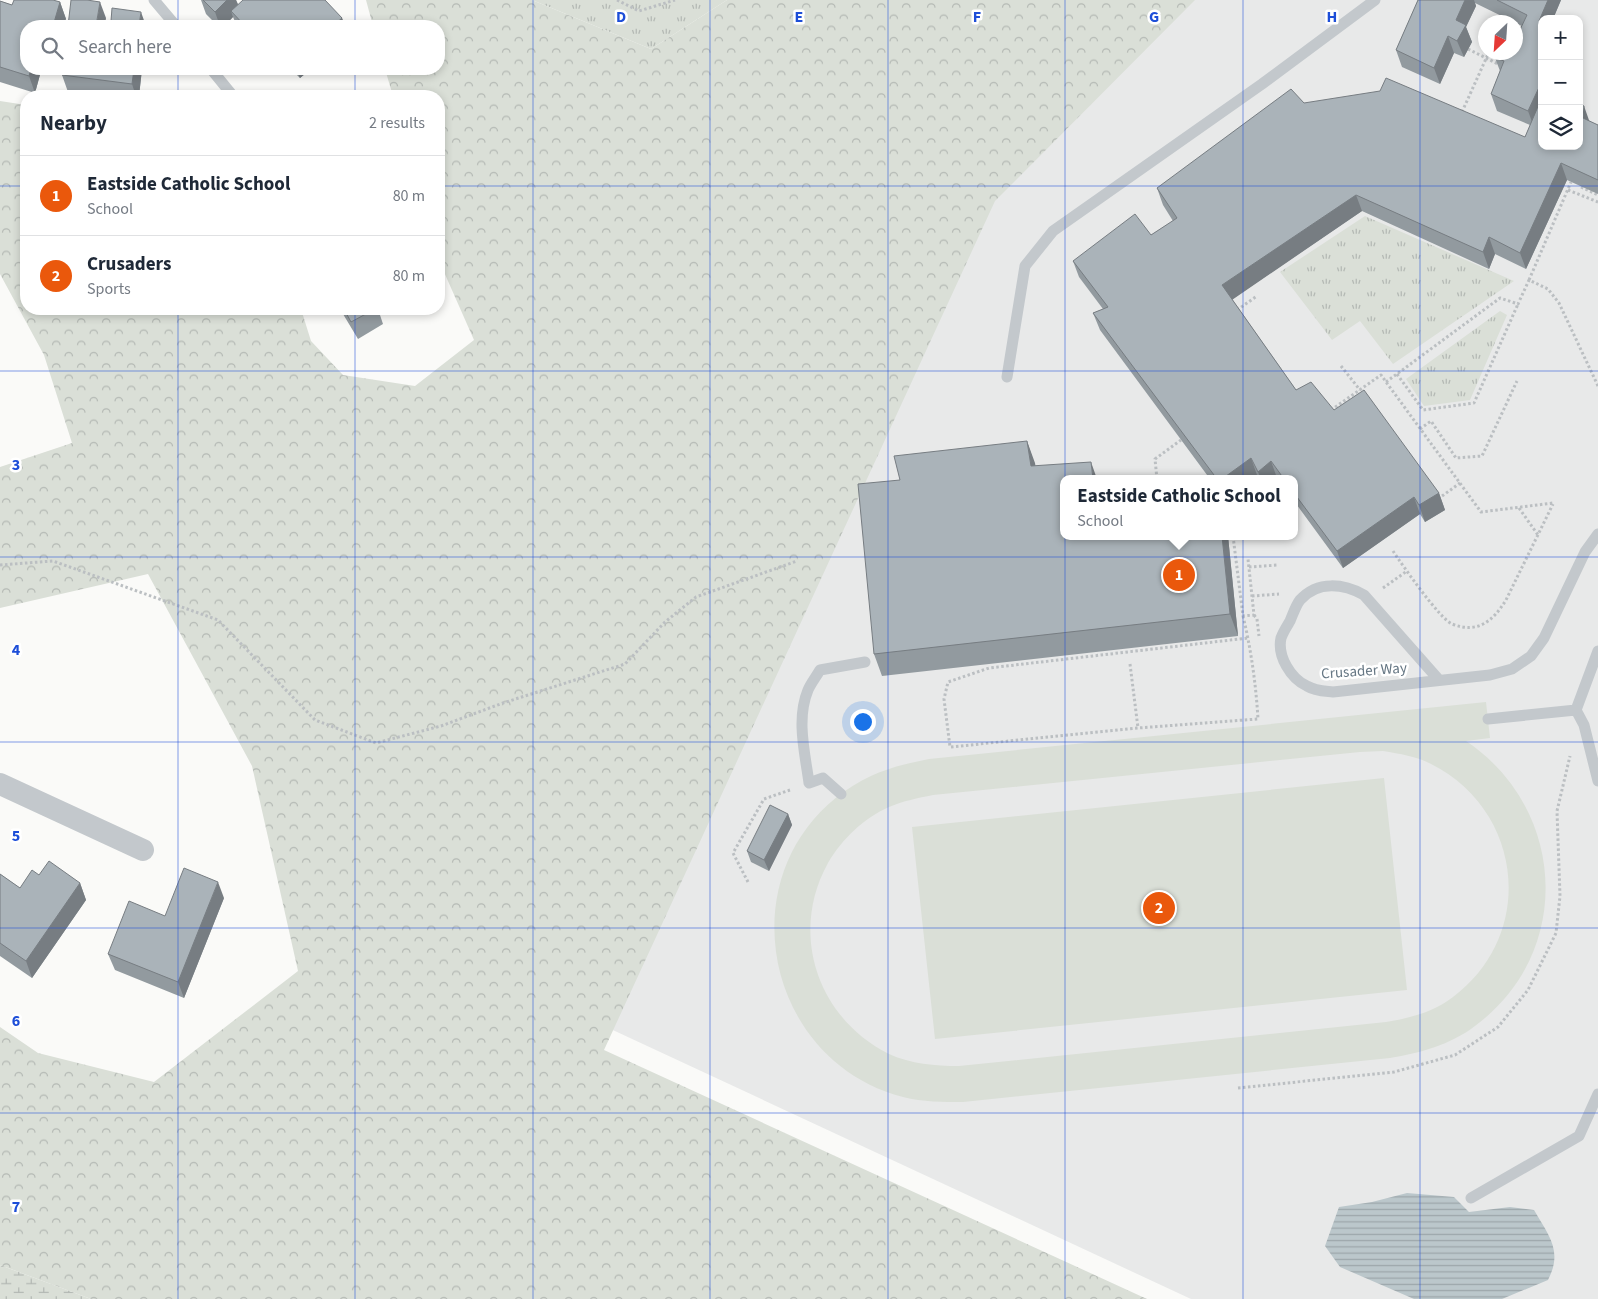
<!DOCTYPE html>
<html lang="en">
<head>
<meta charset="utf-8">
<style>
	:root { --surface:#fff; --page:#f2f2f3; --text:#1f2937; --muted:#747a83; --line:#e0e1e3; --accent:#ea580c }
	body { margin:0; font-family:"Source Sans 3",sans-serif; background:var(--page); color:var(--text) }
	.controls { position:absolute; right:15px; top:15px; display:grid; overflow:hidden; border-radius:10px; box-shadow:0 2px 8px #0003 }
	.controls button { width:45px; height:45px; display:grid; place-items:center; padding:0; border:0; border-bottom:1px solid var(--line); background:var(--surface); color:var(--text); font:25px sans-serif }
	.compass { position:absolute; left:1478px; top:15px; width:45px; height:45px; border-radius:50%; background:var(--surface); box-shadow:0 2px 8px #0003; rotate:205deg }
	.you { position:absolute; left:862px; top:721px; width:18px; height:18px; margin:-12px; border:4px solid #fff; border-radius:50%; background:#1a73e8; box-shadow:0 0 0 8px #1a73e833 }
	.badge { display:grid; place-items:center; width:32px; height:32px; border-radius:50%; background:var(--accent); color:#fff; font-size:16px; font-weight:700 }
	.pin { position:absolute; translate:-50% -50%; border:2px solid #fff; box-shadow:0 1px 5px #0006 }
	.popup { position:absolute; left:1060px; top:475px; width:238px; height:65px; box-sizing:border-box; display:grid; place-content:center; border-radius:10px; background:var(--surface); filter:drop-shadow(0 1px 4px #0005); font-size:16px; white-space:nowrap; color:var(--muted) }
	.popup b { font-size:19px; color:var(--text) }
	.popup::after { content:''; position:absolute; left:50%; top:100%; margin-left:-10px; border:10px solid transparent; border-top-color:var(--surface) }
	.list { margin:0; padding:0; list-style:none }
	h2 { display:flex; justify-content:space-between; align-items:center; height:65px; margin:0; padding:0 20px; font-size:21px }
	h2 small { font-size:16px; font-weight:400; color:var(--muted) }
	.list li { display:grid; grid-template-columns:32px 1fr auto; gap:15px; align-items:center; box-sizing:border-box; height:80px; padding:0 20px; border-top:1px solid var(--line) }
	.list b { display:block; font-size:19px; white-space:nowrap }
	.list p { margin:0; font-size:16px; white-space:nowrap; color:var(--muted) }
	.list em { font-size:16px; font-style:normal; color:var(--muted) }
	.icon { flex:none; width:28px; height:28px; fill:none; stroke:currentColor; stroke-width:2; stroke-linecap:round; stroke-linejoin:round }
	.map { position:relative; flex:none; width:1598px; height:1299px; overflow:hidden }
	.search { position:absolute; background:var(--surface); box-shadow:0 2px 8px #0003; left:20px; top:20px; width:425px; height:55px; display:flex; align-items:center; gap:12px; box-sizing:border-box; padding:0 18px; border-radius:20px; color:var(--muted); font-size:19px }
	.panel { position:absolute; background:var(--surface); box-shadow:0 2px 8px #0003; left:20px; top:90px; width:425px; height:225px; border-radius:20px }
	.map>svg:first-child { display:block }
	.built { fill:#e8e9e9; fill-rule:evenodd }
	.grass { fill:url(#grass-tufts) }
	.forest { fill:url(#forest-crowns) }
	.wetland { fill:url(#wetland-marsh) }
	.pitch { fill:#dadfd7; fill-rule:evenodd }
	.water { fill:url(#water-rules) }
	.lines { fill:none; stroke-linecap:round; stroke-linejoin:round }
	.path { stroke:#bbbfc2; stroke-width:3; stroke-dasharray:2.5 2.5; stroke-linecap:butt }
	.lane { stroke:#c3c8cc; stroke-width:11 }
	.street { stroke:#c3c8cc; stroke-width:22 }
	.wall { fill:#929a9f }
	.shaded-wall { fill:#777d82 }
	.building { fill:#aab3b9; stroke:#777d82 }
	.grid { fill:none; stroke:#1d4ed8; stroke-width:1; stroke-opacity:0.55 }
	.labels { text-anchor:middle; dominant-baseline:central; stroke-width:5; stroke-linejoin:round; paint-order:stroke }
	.street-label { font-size:15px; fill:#657683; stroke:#fff }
	.grid-label { font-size:16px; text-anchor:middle; font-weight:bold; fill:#1d4ed8; stroke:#fff; stroke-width:5; stroke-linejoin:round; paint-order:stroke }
</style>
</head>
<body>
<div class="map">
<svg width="1598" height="1299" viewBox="0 0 1598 1299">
	<defs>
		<pattern id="grass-tufts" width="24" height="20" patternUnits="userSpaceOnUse" patternTransform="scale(1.25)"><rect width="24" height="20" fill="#dadfd7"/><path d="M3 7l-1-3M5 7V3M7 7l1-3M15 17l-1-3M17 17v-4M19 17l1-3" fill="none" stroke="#b4b9b4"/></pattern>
		<pattern id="forest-crowns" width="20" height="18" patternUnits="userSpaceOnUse" patternTransform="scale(1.25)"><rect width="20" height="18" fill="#dadfd7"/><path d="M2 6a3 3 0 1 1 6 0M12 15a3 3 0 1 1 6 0" fill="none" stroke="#b4b9b4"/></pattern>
		<pattern id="wetland-marsh" width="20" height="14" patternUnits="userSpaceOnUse" patternTransform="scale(1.25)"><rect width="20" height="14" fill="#dadfd7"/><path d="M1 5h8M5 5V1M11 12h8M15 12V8" fill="none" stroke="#b4b9b4"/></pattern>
		<pattern id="water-rules" width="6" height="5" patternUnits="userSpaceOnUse" patternTransform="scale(1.25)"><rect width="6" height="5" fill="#bbc7cb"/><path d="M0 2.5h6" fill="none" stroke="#9ca6aa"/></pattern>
	</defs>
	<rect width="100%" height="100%" fill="#fafaf8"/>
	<path class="built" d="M1028,0h570v1299h-407l-632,-294zM1542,19h37v127h-37zM1486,22h30v30h-30zM1064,479h230v57h-230z"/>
	<path class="grass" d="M532,0h195l-76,49z
		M1365,216l149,65 -121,83 -33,-43 -28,19 -52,-68z
		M1500,311l7,4 -37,85 -46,6 -18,-27z"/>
	<path class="forest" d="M366,0h166l119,49 76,-49h468l-200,201 -391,849 543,249h-1056l-91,-34v-238l38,26 116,29 144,-111 -46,-205 -104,-192 -148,34v-141l72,-24 -28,-88 -44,-81v-173l26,4v204h275l10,32 32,34 72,11 59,-46 -30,-68 -5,-18v-158h-46l-8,-27h54v-43h-66z"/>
	<path class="wetland" d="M0,1265l91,34h-91z"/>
	<path class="pitch" d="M1486,702l4,36 -24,3c101,68 108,212 9,285 -25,19 -55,27 -85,32l-427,44c-20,0 -40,0 -60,-5 -139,-36 -176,-223 -58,-306 27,-19 53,-26 84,-32zM1383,751c17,3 33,5 48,13 92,46 106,170 22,233 -19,15 -43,21 -67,25l-427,44c-24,0 -48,-2 -70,-12 -72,-36 -100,-121 -61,-191 14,-24 36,-45 61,-56 14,-6 29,-9 44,-12l427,-43z
		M1384,778l23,212 -472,49 -23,-212z"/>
	<path class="water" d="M1407,1193l47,4 15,15 41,-5 24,3c15,26 29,41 14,70l-46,19h-88l-74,-32 -15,-21 14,-39 33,-5z"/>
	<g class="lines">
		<path class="path" d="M617,0l22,11 36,-11
			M1502,22l3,-5
			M1468,49l32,16
			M1462,112l27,-60
			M1581,187l17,8
			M1568,190l30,12
			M1529,280l42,-98
			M1237,310l20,-14
			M1341,366l19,24
			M1397,374l26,36 51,-7 44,-99
			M1386,382l114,-84 18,6 11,-24 19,9 11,14 39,83
			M1331,410l50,-35 100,137 72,-9
			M1420,429l11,-8 25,37 26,-2 35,-75
			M1157,479l-2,-20 26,-19
			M1438,499l22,-16
			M1519,508l19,27
			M1233,536l10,80 11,-1 -6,-56
			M1393,551c10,15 46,67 59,73 26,10 41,-3 54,-24l47,-96
			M0,565l53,-4 165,59 97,100 61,23 65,-17 62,-23 122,-39 40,-42 31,-25 101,-36
			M1249,567l29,-2
			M1383,588l24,-17
			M1252,596l27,-2
			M1254,615l3,4 2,17
			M1243,616c8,33 13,69 15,103l-120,9 -188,19 -6,-48 4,-17 41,-14 259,-30
			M1130,664l8,64
			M748,882l-15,-29 31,-54 26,-9
			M1238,1088l156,-16 61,-17 43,-28 30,-37 28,-57 4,-37 -3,-85 13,-55"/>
		<path class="lane" d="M154,0l22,26
			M211,69l22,27
			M1007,377l18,-111 28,-35 209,-147 113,-84
			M1598,651l-22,59 8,15 14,56
			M1439,680l-75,-85c-20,-11 -46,-15 -64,5 -4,5 -7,14 -10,21 -3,5 -7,11 -9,17 -4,18 10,41 26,48 8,5 17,5 26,6l157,-17 22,-6 19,-13 13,-18 41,-86 13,-18
			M1488,719l88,-9
			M841,794l-18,-16 -14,5c-4,-30 -13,-64 -1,-93 3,-7 8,-13 12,-20l45,-8
			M1471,1198l108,-62 19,-42"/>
		<path class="street" d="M0,784l143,66"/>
	</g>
	<path class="wall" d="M201,0h35l2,4 104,14 3,8h-108l-4,-9 -9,9h-6l-12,-12z
		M1418,0h143l-8,19h-11v127l47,-25 9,4v69l-31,-14 -41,89 -31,-15 -6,15 -127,-58 -130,88 64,91 38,20 105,83 6,17 -20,12 -5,-8 -77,54 -49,-67v-22h-17v-1l-1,1h-17l-2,-4 -6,4h-41l-110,-149 -7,-17 10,-4 -24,-32 -6,-16 78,-26 22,-14 -10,-16 -6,-17 147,-85 221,34 5,-12 -33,-14 -6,-17 9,-23 -5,-13 21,-6 6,-26 -47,-23 1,3 -10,21 6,15 -8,15 -10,-4 -14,31 -38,-17 -6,-17z
		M0,1l12,4 48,-3 6,17 -40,7v43h25l-1,4 -9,-2 -6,22 -35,-11z
		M142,69l-3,27h-34l-37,-4 -6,-17z
		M291,69h20l-11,9z
		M340,309h38l5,15 -25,15z
		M1027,441l8,25 29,70h164l10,100 -356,40 -8,-22z
		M788,814l4,11 -23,46 -18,-9 -4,-11z
		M0,874l20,14 19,-13 41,8 6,17 -54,78 -32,-22z
		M224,898l-40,100 -69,-28 -7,-16 57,-38z"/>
	<path class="shaded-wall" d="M227,0h9l4,10 -9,1 2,6 -9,9h-4l-5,-14z
		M1465,0h9l2,6 -10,21 6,15 -8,15 -7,-16 -1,-21z
		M1548,0h13l-8,19h-11v9l-3,-7z
		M60,2l6,17 -2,7h-11z
		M100,2l6,16 -1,8 -8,-6z
		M141,12l5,14h-7z
		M342,18l3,8h-12z
		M1448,36l6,17 -14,31 -6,-16z
		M31,69h10v2l-6,22 -6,-17z
		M134,69h8l-3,27h-3l-4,-12z
		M296,69h15l-11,9z
		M1542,81v30l-8,16 -6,-16z
		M1584,106l6,17 -7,-5z
		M1561,163l6,17 -41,89 -6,-16z
		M1356,195l6,16 -133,91 -7,-17z
		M1489,237l6,17 -6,15 -6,-17z
		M1027,441l8,22 4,25 -8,-22z
		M1251,458l6,17 -6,4h-29z
		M1271,461l6,17 -1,1h-15l-3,-7z
		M1091,462l6,17h-4z
		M1439,493l6,17 -20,12 -6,-17z
		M1414,497l6,17 -77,54 -6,-17z
		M1222,536h6l10,100 -8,-22z
		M788,814l4,11 -23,46 -5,-11z
		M218,882l6,16 -40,100 -6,-16z
		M80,883l6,17 -54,78 -6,-17z"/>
	<path class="building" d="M14,0h39l7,2 -7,24h-27v43h5l-2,7 -29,-9v-66l12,4z
		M71,0h16l13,2 -3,18 14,1 1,-13 29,4 -2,14h-71z
		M203,0h24l-12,12z
		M243,0h82l17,18 -9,8h-88l-14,-15z
		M1418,0h47l-9,20 10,5 -9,16 -9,-5 -14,32 -38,-18z
		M1497,0h51l-9,21 3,1v59l-14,30 -37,-17 13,-33 -9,-3 3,-6h18v-14l11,-23z
		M63,69h71l-2,15 -70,-9z
		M1386,78l139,59 17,-40v49h37v-42l5,2 -1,12 15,7v55l-37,-17 -41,90 -31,-16 -6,15 -127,-57 -134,90 74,105 15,-8 23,28 30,-20 75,103 -20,12 -5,-8 -77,54 -43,-58v-14h-10l-13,-18 -13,11 -7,-14 -29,21h-5l-124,-166 15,-6 -35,-46 62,-47 16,21 26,-17 -20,-30 134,-99 13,14 76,-12z
		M344,309h31l-24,13z
		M1027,441l4,25 60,-4 2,17h-29v57h158l8,78 -356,40 -16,-170 42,-4 -6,-24z
		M770,805l18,9 -24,46 -17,-9z
		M49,861l31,22 -54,78 -26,-18v-69l20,14 12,-18 7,5z
		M184,868l34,14 -40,100 -70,-28 21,-53 36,15z"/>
	<path class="grid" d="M178,0v26M355,0v26M533,0v1299M710,0v1299M888,0v1299M1065,0v1299M1243,0v1299M1420,0v1299M178,69v27M355,69v27M0,186h26M439,186h1159M178,309v990M355,309v990M0,371h1598M0,557h1598M0,742h1598M0,928h1598M0,1113h1598"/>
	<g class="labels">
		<g class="street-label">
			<text transform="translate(1364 671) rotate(-4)">Crusader Way</text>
		</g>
	</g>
	<g class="grid-label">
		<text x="621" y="22">D</text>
		<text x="799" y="22">E</text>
		<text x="977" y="22">F</text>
		<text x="1154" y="22">G</text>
		<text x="1332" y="22">H</text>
		<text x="16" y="470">3</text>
		<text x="16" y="655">4</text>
		<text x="16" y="841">5</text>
		<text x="16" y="1026">6</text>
		<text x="16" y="1212">7</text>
	</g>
</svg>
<div class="controls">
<button>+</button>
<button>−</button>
<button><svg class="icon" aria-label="layers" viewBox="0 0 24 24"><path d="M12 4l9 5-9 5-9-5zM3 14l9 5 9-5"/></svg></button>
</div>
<svg class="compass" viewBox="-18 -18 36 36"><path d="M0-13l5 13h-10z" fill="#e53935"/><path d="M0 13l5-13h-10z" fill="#747a83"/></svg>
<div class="you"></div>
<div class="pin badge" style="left:1179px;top:575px">1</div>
<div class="popup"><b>Eastside Catholic School</b>School</div>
<div class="pin badge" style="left:1159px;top:908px">2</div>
<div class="search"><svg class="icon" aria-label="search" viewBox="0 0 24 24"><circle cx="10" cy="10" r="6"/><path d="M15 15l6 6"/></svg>Search here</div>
<section class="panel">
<h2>Nearby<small>2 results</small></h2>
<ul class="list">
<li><span class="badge">1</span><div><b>Eastside Catholic School</b><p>School</p></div><em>80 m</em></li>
<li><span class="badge">2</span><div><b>Crusaders</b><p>Sports</p></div><em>80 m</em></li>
</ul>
</section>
</div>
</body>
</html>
